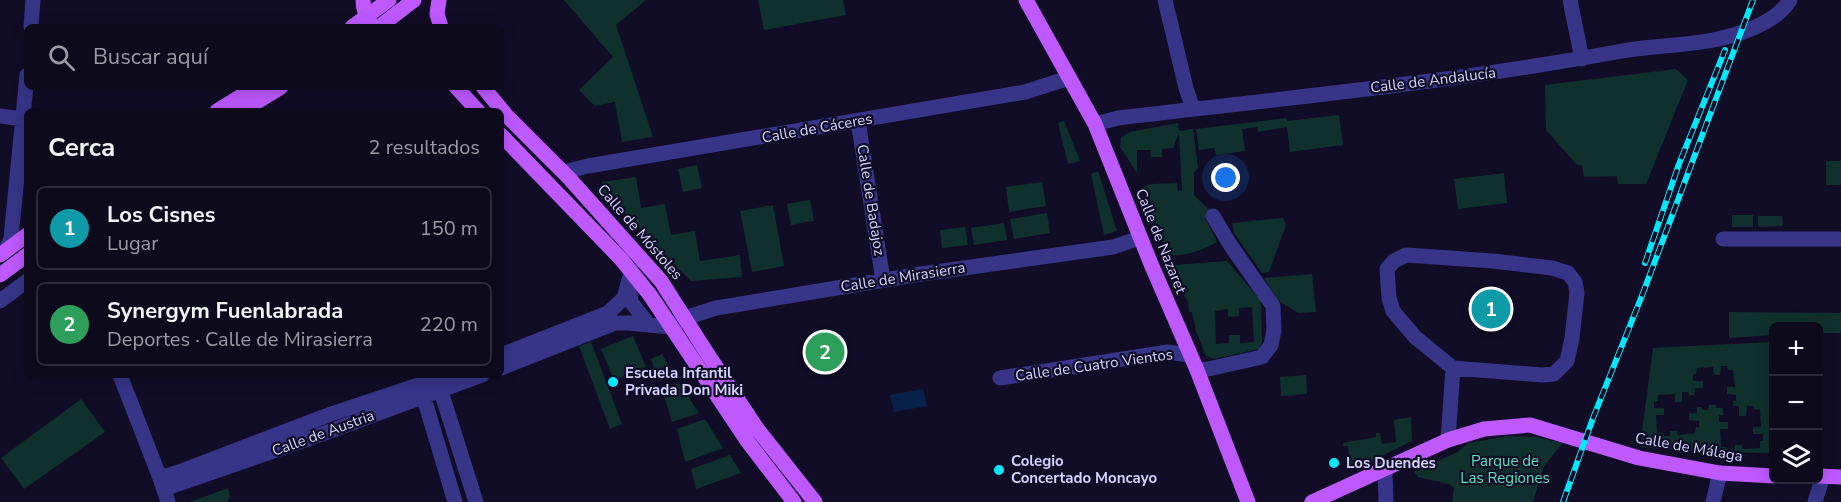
<!DOCTYPE html>
<html lang="es">
<head>
<meta charset="utf-8">
<style>
	:root { --surface:#0d0a1c; --page:#1b1829; --text:#f1f3f6; --muted:#9a9aa3; --line:#2d2b3b; --accent:#d93025 }
	body { margin:0; font-family:"Nunito Sans",sans-serif; background:var(--page); color:var(--text) }
	.controls { position:absolute; right:18px; bottom:18px; display:grid; overflow:hidden; border-radius:9px; box-shadow:0 3px 15px #0003 }
	.controls button { width:54px; height:54px; display:grid; place-items:center; padding:0; border:0; border-bottom:2px solid var(--line); background:var(--surface); color:var(--text); font:30px sans-serif }
	.you { position:absolute; left:1226px; top:178px; width:21px; height:21px; margin:-15px; border:4px solid #fff; border-radius:50%; background:#1a73e8; box-shadow:0 0 0 9px #1a73e833 }
	.badge { display:grid; place-items:center; width:39px; height:39px; border-radius:50%; background:var(--accent); color:#fff; font-size:20px; font-weight:700 }
	.pin { position:absolute; translate:-50% -50%; border:3px solid #fff; box-shadow:0 2px 6px #0006 }
	.list { margin:0; padding:0; list-style:none }
	h2 { display:flex; justify-content:space-between; align-items:center; height:78px; margin:0; padding:0 24px; font-size:26px }
	h2 small { font-size:20px; font-weight:400; color:var(--muted) }
	.list li { display:grid; grid-template-columns:39px 1fr auto; gap:18px; align-items:center; box-sizing:border-box; height:84px; margin:0 12px 12px; padding:0 12px; border:2px solid var(--line); border-radius:9px }
	.list b { display:block; font-size:22px; white-space:nowrap }
	.list p { margin:0; font-size:20px; white-space:nowrap; color:var(--muted) }
	.list em { font-size:20px; font-style:normal; color:var(--muted) }
	.icon { flex:none; width:33px; height:33px; fill:none; stroke:currentColor; stroke-width:2; stroke-linecap:round; stroke-linejoin:round }
	.map { position:relative; flex:none; width:1841px; height:502px; overflow:hidden }
	.search { position:absolute; background:var(--surface); box-shadow:0 3px 15px #0003; left:24px; top:24px; width:480px; height:66px; display:flex; align-items:center; gap:15px; box-sizing:border-box; padding:0 21px; border-radius:9px; color:var(--muted); font-size:22px }
	.panel { position:absolute; background:var(--surface); box-shadow:0 3px 15px #0003; left:24px; top:108px; width:480px; height:270px; border-radius:9px }
	.map>svg:first-child { display:block }
	.green { fill:#10302e; fill-rule:evenodd }
	.water { fill:#082149 }
	.lines { fill:none; stroke-linecap:round; stroke-linejoin:round }
	.minor { stroke:#363588; stroke-width:15 }
	.major { stroke:#be59ff; stroke-width:15 }
	.rail-casing { stroke:#00e8fd; stroke-width:6 }
	.rail { stroke:#110d26; stroke-width:4; stroke-dasharray:11; stroke-linecap:butt }
	.poi-dot { fill:#00e8fd; stroke:#110d26; stroke-width:2 }
	.labels { text-anchor:middle; dominant-baseline:central; stroke-width:4.5; stroke-linejoin:round; paint-order:stroke }
	.street-label { font-size:15px; fill:#d6d2ff; stroke:#110d26 }
	.poi-label { font-size:15px; font-weight:bold; fill:#d6d2ff; stroke:#110d26; text-anchor:start }
	.park-label { font-size:15px; fill:#55e7c0; stroke:#110d26 }
</style>
</head>
<body>
<div class="map">
<svg width="1841" height="502" viewBox="0 0 1841 502">
	<rect width="100%" height="100%" fill="#110d26"/>
	<path class="green" d="M564,0h82l-30,25 37,112 -31,5 -7,-40 -20,4 -16,-16 34,-33z
		M758,0h85l3,15 -82,15z
		M1676,69l12,11 -42,104h-28l-1,-8 -33,1 -2,-11 -6,-2 -30,-34 -1,-45z
		M1339,115l4,30 -53,7 -3,-25 -29,5 -1,-5 -15,2 3,22 -29,4 -2,-7 -15,2 -3,-21 90,-11 1,3z
		M1064,121l16,40 -12,3 -10,-41z
		M1178,123l1,8 14,-2 5,39 -4,4v23l14,14 -3,9 12,24c-12,7 -36,17 -50,12l-25,-67 10,-3 25,-1 1,8 4,-1 -3,-57 -6,15 -11,1v8h-11l-1,-7h-13v23l-17,-26 1,-10 9,-5z
		M1826,161h15v24h-15z
		M697,165l5,23 -19,4 -5,-23z
		M1098,171l19,60 -13,4 -13,-61z
		M1504,173l3,30 -49,6 -4,-30z
		M636,177l5,31 24,-4 6,31 24,-4 5,30 40,-6 2,22 -51,4 -88,-89 -1,-10z
		M1042,182l4,24 -37,6 -3,-25z
		M810,200l4,21 -23,4 -4,-21z
		M773,205l11,61 -32,6 -12,-61z
		M1047,213l3,20 -36,6 -4,-20z
		M1732,215h21v12h-21z
		M1758,216h24l1,10 -25,1z
		M1283,218l3,7 -17,47 -7,1 -28,-40 -2,-10z
		M1004,223l3,17 -33,5 -3,-17z
		M965,227l3,18 -26,3 -2,-18z
		M1227,261l34,40 1,41 -3,7 -45,10 -8,-3 -10,-25 -4,-19h-3l-1,-10 -18,-28 4,-9zM1252,307l2,35 -14,1v-8h-11v8l-13,1 -1,-33 13,-2v8l11,-1v-8z
		M1312,274l4,38 -18,1 -21,-13 -13,-22z
		M1729,312l112,1v20h-22l-1,-7h-44l-1,9 -44,3z
		M633,336l13,31 -32,13 -13,-31z
		M591,342l31,82 -12,5 -31,-83z
		M1773,342v111l-74,-1 -59,-5 13,-99zM1721,366h6l1,4h5l2,17h-8v7l9,1v6h-3v5h6v10h7l1,-10h6l1,3 6,1 1,17h-8v7h10v7h-3v7l-18,1v-4h-7l-1,5h-6l-1,-3h-6l-1,-18h8v-7h-9v-7h4v-7h-7v-3h-7l-1,5h-6v-3h-5v6h-8v7l10,1v6h-3l-1,6 -17,2 -1,-4h-7v5h-6l-1,-3h-6l-1,-18h8v-7h-10v-6l4,-1v-6l17,-1v8h7v-10h6l1,3h5l1,-7h8v-7h-10v-7h3l1,-6 16,-1 1,8h6z
		M662,354l12,21 -15,6 -8,-22z
		M1306,375l1,19 -26,2 -1,-19z
		M679,383l20,30 -27,9 -10,-33z
		M81,399l24,33 -81,57 -23,-31z
		M1411,417l1,24 -61,30 -3,-25h-5v-3l33,-6v-4h4l2,11 14,-2 -2,-22z
		M705,419l18,29 -38,14 -8,-33z
		M1508,436l28,1 27,6 -19,23 -11,36h-81l2,-14 -5,-4 -31,-7 -4,-6 42,-18 13,-10z
		M730,455l11,18 -45,16 -5,-20z
		M228,488l2,8 -3,6h-37z"/>
	<path class="water" d="M923,389l4,17 -33,6 -4,-17z"/>
	<g class="lines">
		<path class="minor" d="M1165,0l21,88 7,21
			M1570,0l12,59
			M31,27l2,-27
			M0,116l23,3
			M858,121l25,159
			M1095,124l23,-6c168,-20 337,-36 504,-67 42,-7 89,-5 129,-22 15,-6 31,-16 39,-29
			M564,172l24,-6 437,-74 44,-14
			M1723,239h118
			M5,252l6,-14 16,-163
			M1406,255l87,6 59,7 16,5 7,9 2,11 -5,45 -5,23 -13,13 -12,1 -89,-7 -38,-31 -22,-26 -4,-13 -2,-29 7,-8z
			M629,285l2,17 18,23
			M0,301l27,-20
			M501,355l107,-42 16,-15 7,-25
			M501,368l114,-45h13l42,4 15,-9 31,-10 205,-34 192,-27 27,-9
			M1197,370l11,-1 54,-12 9,-12 3,-15 -1,-24 -42,-60 -18,-30
			M120,375l40,103 8,24
			M1000,378l168,-26 21,3
			M438,382l38,120
			M421,388l34,114
			M1448,440l5,-72
			M1385,470l1,32
			M160,478l19,-6 152,-58 117,-39
			M164,489l161,-56 157,-58
			M1713,502l7,-29
			M1815,502l8,-26"/>
		<path class="major" d="M363,0c0,10 3,17 9,25
			M439,0l-2,14 4,13
			M1026,0l69,124 56,140 46,106 51,132
			M352,27l37,-27
			M379,27l35,-27
			M456,87l22,24
			M483,87l23,28 63,63 92,103 44,69 53,80 57,72
			M217,111l39,-24
			M242,111l39,-24
			M501,135l120,124 29,36 98,147 46,60
			M0,255l27,-20
			M0,275l27,-20
			M1818,476l23,1
			M1312,502l136,-62 36,-11 46,-4 109,33 81,15 54,3"/>
		<defs>
			<path id="rail" d="M1645,263l34,-99 46,-114
				M1563,502l30,-84 50,-125 110,-293"/>
		</defs>
		<use href="#rail" class="rail-casing"/>
		<use href="#rail" class="rail"/>
	</g>
	<g class="poi-dot">
		<circle cx="613" cy="382" r="6"/>
		<circle cx="1334" cy="463" r="6"/>
		<circle cx="999" cy="470" r="6"/>
	</g>
	<g class="labels">
		<g class="street-label">
			<text transform="translate(1433 80) rotate(-7)">Calle de Andalucía</text>
			<text transform="translate(817 128) rotate(-10)">Calle de Cáceres</text>
			<text transform="translate(871 200) rotate(81)">Calle de Badajoz</text>
			<text transform="translate(640 232) rotate(49)">Calle de Móstoles</text>
			<text transform="translate(1161 241) rotate(68)">Calle de Nazaret</text>
			<text transform="translate(903 277) rotate(-9)">Calle de Mirasierra</text>
			<text transform="translate(1094 365) rotate(-8)">Calle de Cuatro Vientos</text>
			<text transform="translate(323 433) rotate(-20)">Calle de Austria</text>
			<text transform="translate(1689 447) rotate(10)">Calle de Málaga</text>
		</g>
		<g class="poi-label">
			<text x="625" y="373">Escuela Infantil<tspan x="625" dy="17">Privada Don Miki</tspan></text>
			<text x="1011" y="461">Colegio<tspan x="1011" dy="17">Concertado Moncayo</tspan></text>
			<text x="1346" y="463">Los Duendes</text>
		</g>
		<g class="park-label">
			<text x="1505" y="461">Parque de<tspan x="1505" dy="17">Las Regiones</tspan></text>
		</g>
	</g>
</svg>
<div class="controls">
<button>+</button>
<button>−</button>
<button><svg class="icon" aria-label="layers" viewBox="0 0 24 24"><path d="M12 4l9 5-9 5-9-5zM3 14l9 5 9-5"/></svg></button>
</div>
<div class="you"></div>
<div class="pin badge" style="left:1491px;top:309px;background:#0f9aa8">1</div>
<div class="pin badge" style="left:825px;top:352px;background:#2e9e5b">2</div>
<div class="search"><svg class="icon" aria-label="search" viewBox="0 0 24 24"><circle cx="10" cy="10" r="6"/><path d="M15 15l6 6"/></svg>Buscar aquí</div>
<section class="panel">
<h2>Cerca<small>2 resultados</small></h2>
<ul class="list">
<li><span class="badge" style="background:#0f9aa8">1</span><div><b>Los Cisnes</b><p>Lugar</p></div><em>150 m</em></li>
<li><span class="badge" style="background:#2e9e5b">2</span><div><b>Synergym Fuenlabrada</b><p>Deportes · Calle de Mirasierra</p></div><em>220 m</em></li>
</ul>
</section>
</div>
</body>
</html>
